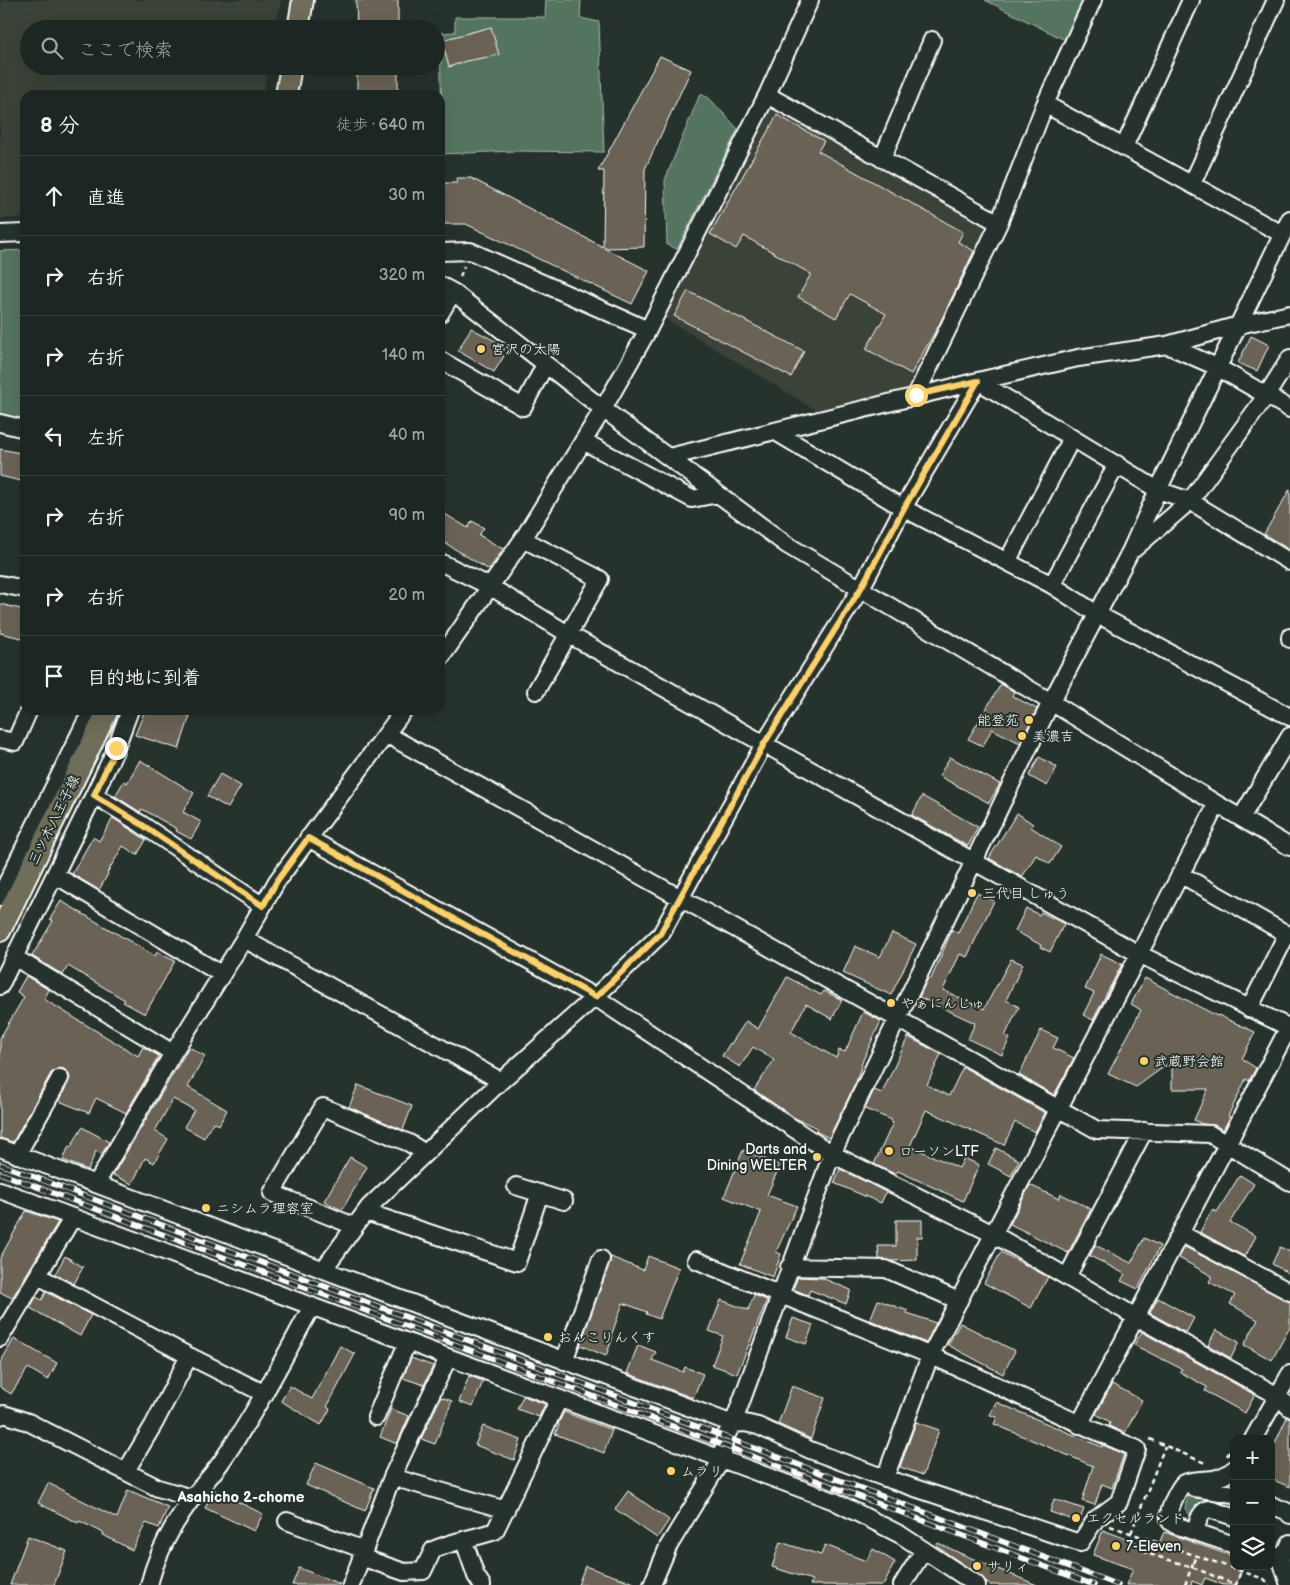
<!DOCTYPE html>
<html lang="ja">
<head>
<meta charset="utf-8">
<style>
	:root { --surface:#1c2622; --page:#29322f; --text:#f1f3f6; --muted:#a0a5a5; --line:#3a4340 }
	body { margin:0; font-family:"Balsamiq Sans","Klee One",sans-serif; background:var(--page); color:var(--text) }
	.controls { position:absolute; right:15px; bottom:15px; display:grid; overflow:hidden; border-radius:10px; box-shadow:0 5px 20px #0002 }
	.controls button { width:45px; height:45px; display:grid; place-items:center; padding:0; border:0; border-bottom:1px solid var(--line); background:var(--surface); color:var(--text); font:25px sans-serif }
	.stop { position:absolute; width:15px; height:15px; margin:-11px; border:4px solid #ffd166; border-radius:50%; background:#fff }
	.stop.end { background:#ffd166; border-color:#fff; box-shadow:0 1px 5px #0008 }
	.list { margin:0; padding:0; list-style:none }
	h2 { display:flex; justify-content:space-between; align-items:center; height:65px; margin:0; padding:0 20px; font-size:21px }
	h2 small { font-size:16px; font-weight:400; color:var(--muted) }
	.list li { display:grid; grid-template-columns:32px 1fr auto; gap:15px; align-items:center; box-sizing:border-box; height:80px; padding:0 20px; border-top:1px solid var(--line) }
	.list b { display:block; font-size:19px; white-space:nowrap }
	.list em { font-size:16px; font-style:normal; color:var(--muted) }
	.icon { flex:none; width:28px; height:28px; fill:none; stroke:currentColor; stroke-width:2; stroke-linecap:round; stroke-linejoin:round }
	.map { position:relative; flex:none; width:1290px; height:1585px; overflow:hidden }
	.search { position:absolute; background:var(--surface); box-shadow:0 5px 20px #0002; left:20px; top:20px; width:425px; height:55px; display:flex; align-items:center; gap:12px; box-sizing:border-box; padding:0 18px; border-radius:28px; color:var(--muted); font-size:19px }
	.panel { position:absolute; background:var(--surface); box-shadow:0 5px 20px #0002; left:20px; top:90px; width:425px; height:625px; border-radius:15px }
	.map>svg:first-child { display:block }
	.built { fill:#3b4239 }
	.green { fill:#52745e; stroke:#a8baae }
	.building { fill:#6b6454; stroke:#fff }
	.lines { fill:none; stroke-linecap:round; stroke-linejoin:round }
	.minor-casing { stroke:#fff; stroke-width:20 }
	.major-casing { stroke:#fff; stroke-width:24 }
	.path { stroke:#fff; stroke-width:2.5; stroke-dasharray:5 4; stroke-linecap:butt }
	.minor { stroke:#26332d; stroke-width:16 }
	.major { stroke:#706e59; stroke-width:20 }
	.rail-casing { stroke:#fff; stroke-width:5.5 }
	.rail { stroke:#26332d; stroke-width:4; stroke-dasharray:11; stroke-linecap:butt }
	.path-bridge { stroke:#fff; stroke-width:2.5; stroke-dasharray:5 4; stroke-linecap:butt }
	.route { stroke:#ffd166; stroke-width:6 }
	.poi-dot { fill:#ffd166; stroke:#26332d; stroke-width:2 }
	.labels { text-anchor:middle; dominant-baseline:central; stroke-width:4; stroke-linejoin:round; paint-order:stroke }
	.poi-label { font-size:14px; fill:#fff; stroke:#26332d; text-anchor:start }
	.street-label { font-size:14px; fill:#fff; stroke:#26332d }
	.neighbourhood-label { font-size:15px; font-weight:bold; fill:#fff; stroke:#26332d }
</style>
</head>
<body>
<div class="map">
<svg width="1290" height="1585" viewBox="0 0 1290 1585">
	<rect width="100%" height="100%" fill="#26332d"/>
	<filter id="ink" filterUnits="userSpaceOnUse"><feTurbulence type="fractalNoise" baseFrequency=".02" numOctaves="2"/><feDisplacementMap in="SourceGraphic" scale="10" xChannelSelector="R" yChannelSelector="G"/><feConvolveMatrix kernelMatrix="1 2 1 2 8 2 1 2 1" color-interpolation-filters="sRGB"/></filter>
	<g filter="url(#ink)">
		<path class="built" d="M2,0h279l-6,29h-246v37h239l-5,29h-238v122l-25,2v-209z
			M770,106l226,120 -88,176 -76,18 -171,-104z"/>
		<path class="green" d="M546,0h35l-1,18 19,4 5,130 -89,-1 -75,3v-27h2l-2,-94 15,-1v-15h90z
			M985,0h100l-20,40z
			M700,94l9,4 29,31 -61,120 -10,-4 -2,-65z
			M25,250v171l-25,-6v-164z
			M1191,1494l43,4v10c-10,-4 -28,-12 -37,-3 -3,3 -4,7 -7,10l-5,-6 1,-7z"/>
		<path class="building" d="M356,0h42v29h-41z
			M491,27l8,28 -33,6 -17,6 -7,-27z
			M660,56l31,14 -46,99 -1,78 -40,1 45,23 -17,33 -166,-80h-26v-41h17l-1,-5h15l132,69 1,-76h-6z
			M357,66h41v29h-41z
			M777,115l47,26 -6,10 145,81 -5,10 16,9 -34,72 -29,51 -45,-25 20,-35 -36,-20 -14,24 -38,-21 13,-23 -67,-38 -8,13 -26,-15z
			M688,291l116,60 -13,26 -117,-61z
			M471,328l35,19 -5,7 3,2 -10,16 -36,-21z
			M1251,336l18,9 -12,26 -19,-8z
			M0,449l25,5v28l-25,-6z
			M1290,489v61l-26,-16z
			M440,511l28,17 4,-7 12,7 -5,7 24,14 -14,21 -49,-30z
			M0,604l25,6v29l-25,-6z
			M1001,684l13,8 -2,4 25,13 -17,34 -28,-14 -9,17 -15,-7z
			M145,710h25l20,6 -11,33 -44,-14z
			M950,757l50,27 -11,19 -50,-27z
			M1039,757l18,10 -10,19 -18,-10z
			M140,760l54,33 -11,19 18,10 -10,17 -15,-8 1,-2 -35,-20 -2,3 -25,-16 9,-15 3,2z
			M220,774l21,12 -13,22 -21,-12z
			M922,796l56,31 -10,19 -56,-31z
			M1017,813l16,11 -2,3 30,20 -11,17 -14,-9 -14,22 -33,-19z
			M113,818l33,22 -9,15 -14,-9 -16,27 1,1 -9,16 -27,-16 21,-37 6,4z
			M977,893l17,8 -27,56 -7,-3 -17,36 41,19 27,-50 12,5 -17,36 13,7 -14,29 5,2 -8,17 -34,-16 7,-16 -56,-26 9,-19 3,1 21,-49 6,3z
			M61,901l94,55 2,-4 18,9 -30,53 -22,-12 2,-2 -57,-34 -5,9 -31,-19 21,-35 -3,-2z
			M1026,908l13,7 2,-3 23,12 -14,28 -10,-5 1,-2 -26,-14z
			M892,933l24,11 -25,51 -48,-22 12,-27 25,11z
			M1101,954l21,10 -29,56 -10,-5 11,-22 -9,-4z
			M26,976l23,14 -5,9 29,18 65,39 5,-9 16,9 -33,57 -30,-15 -7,15 -30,-12 11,-23 -2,-6 -4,-3 -5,-1 -8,5 -38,69 -13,-4v-100l24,-41 -7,-5z
			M787,977l34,18 3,-4 18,9 -10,19 -26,-15 -15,28 45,26 3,-8 6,2 18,-40 18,9 -18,39 -7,22 -27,56 -14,-7 2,-3 -22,-10 -41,-28 20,-30 -21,-13 -13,20 -18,-11 8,-13 1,1 15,-23 12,8z
			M1145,978l72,38 1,-1 37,17 -13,27 14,9 -7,13 -3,-2 -18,37 2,1 -7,13 -8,-5 -13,-1 -8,-4 14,-31h-36v-28l-36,26 -28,-13 33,-64 -10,-6z
			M1041,1030l17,8 -5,10 21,10 -20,37 -35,-20z
			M908,1037l33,17 -14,31 22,11 14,-29 82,46 -10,19 -20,-10 -11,23 -78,-35 -16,36 49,22 5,-10 15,7 -16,36 -65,-30 -3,3 -21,-10 19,-41 -3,-1 2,-2 -27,-11 9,-19 8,3z
			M189,1047l16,9 -17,31 39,23 -8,15 -6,-3 -9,16 -20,-11 10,-17 -21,-11 -18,32 13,8 -14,24 -9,-5 -13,26 -19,-9z
			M358,1085l54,21 -9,24 -54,-23z
			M82,1127l27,15 -7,12 -6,-3 -8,19 -25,-10 6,-14 2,1z
			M996,1148l23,12 -8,16 -23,-12z
			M743,1150l37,15 -13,30 30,11 -21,46 5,2 -8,23 -33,-13 21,-52 -37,-15z
			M350,1157l17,10 -25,43 -18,-9z
			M840,1169l46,23 -5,11 -47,-20z
			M1240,1175l14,9 -24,38 26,14 -11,21 -45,-25 12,-22 5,2z
			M1030,1185l29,14 2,-5 30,15 -23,44 -58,-29z
			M26,1211l32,11 -46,76 -12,-6v-34z
			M896,1220h26v17h-5v23l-25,1 -13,-2 -1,-13h18z
			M1144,1238l16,8 -22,43 -17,-8 4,-7 -35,-18 5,-11 36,18z
			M1185,1247l105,55v25l-18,33 -28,-15 14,-25 -28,-16 5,-9 -26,-13 3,-6 -33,-18z
			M1280,1247l10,5v22l-18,-10z
			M1001,1252l47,25 -17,31 -47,-25z
			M65,1256l18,11 -9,17 -19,-10z
			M648,1256l31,12 -20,51 -13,-5 1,-2 -24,-9 -12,33 2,1 -7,19 -26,-11 30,-83 1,-5 32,13z
			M798,1277l24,1 29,12 -5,14 -36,-14 -2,5 -15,-6z
			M46,1292l45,23 -11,21 -50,-28 6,-11 6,3z
			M754,1295l13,5 -30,74 -25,-9 11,-29 -14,-5 12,-31 27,10z
			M1158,1298l36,20 -8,15 -36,-20z
			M878,1300l30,11 -1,2 29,10 -10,20 -56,-23z
			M793,1318l20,7 -7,19 -20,-7z
			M960,1323l55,28 -12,23 -55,-29z
			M1216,1330l23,12 -8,16 -23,-13z
			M1142,1332l113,63 -10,18 -40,-22 2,-4 -27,-15 2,-3 -48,-24z
			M14,1339l43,24 -9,17 -20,-12 -17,26 -11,-7v-24z
			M638,1345l18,7 -4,8 31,12 2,-5 18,7 -10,24 -66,-25z
			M340,1346l15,8 -28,53 3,2 -9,16 -40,-24 9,-15 22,13z
			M411,1358l22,8 -9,19 -21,-7z
			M469,1376l14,5 -10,26 -14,-5z
			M1112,1384l30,16 -17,33 -16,-7 1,-4 -14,-8z
			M792,1386l33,12 -14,41 -33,-15z
			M523,1396l22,8 -6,13 -22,-8z
			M441,1397l11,4 -17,43 -14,-5z
			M996,1402l106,45 1,-2 21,9 -12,34 -10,-4 -7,21 -13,-4 11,-35 -99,-42 3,-7 -7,-2z
			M391,1409l18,7 -12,28 -17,-7z
			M564,1412l48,18 -8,23 -49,-19 4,-9 -1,-1z
			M1287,1417l3,1v69l-19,-8v-27z
			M916,1422l23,8 -16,45 -23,-8z
			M483,1426l38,14 -7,20 -39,-15z
			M316,1463l58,25 -9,23 -59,-26z
			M48,1483l69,35 11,-28 40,17 -9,21 -13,-5 -14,27 -29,-15 1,-2 -25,-12 -1,2 -40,-20z
			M214,1490l49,24 -9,17 -49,-23z
			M628,1491l41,29 -12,18 -42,-29z
			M1054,1499l30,10 -5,13 -29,-10z
			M1103,1530l53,20 8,-18 70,25v9h9l-7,19h-12l-19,-7 -3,7 -10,-4 -1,4h-65l7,-16 -40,-14z
			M28,1536l39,15 -13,34h-44z
			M780,1542l41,13 4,-10 41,16 7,-12 22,13 -12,23h-73l2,-5 -40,-13z
			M938,1543l26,12 73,30h-47l-3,-2 -5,-6 -46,-31z
			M585,1566l49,17v2h-56z
			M299,1568l41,16v1h-48z"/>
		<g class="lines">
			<defs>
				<path id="minor" d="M767,95l232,128
					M1045,104l237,130
					M1124,147l67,-147
					M882,159l50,-119
					M1192,184l84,-184
					M0,234l25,-1
					M440,252l30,-1 178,79
					M440,285l13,7 150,117 184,136 264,157 166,102 73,43
					M440,314l13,-22
					M1167,345l50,22 73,42
					M440,360l83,47 22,-42
					M916,395l83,-172 46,-119 48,-104
					M0,423l25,6
					M774,431l129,77 149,77 45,29 193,103
					M583,441l109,58 26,-5
					M669,457l309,-76 100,-23 89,-13 72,-20 51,-11
					M523,539l77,40 -64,112
					M1134,549l56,-48 76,-105 24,-38
					M440,562l51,25 77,47 571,320 151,74
					M1007,562l65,-124
					M0,584l25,5
					M1052,585l65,-121
					M1290,637v2
					M440,659l83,-120 80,-130 45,-79 119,-235 43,-95
					M386,734l711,396 113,4 80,48
					M0,739l15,3 14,-32
					M94,795l47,29 122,82
					M1241,818l49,-82
					M308,838l287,159 237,157 161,80 143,83 142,79 12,12
					M1180,874l107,60 -38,75
					M55,875l166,99
					M0,897l85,-174 9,-13
					M244,939l257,142
					M14,957l159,96
					M0,986l94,-191 20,-42 16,-43
					M0,1148l733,276 12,-1 13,3 52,24 75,28 195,65 16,-24 23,-17 18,-53c-70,-29 -138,-64 -208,-94 -77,-32 -155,-62 -233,-95
					M17,1155l43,-77
					M96,1184l77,-131 71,-114 33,-58 127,-171
					M516,1186l48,15
					M0,1190l834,311 67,34 76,50
					M366,1212l151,50 23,-69
					M354,1226l-82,-33 51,-86 86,36 16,10
					M1180,1233l110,59
					M789,1267l97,2 73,32
					M323,1270l46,-63 132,-126 94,-84 66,-63 103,-190 97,-156 42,-80 75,-127 180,109 32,11 100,61
					M38,1276l151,80 76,38
					M1067,1277l77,-146
					M0,1338l73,-121
					M564,1361l37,-102
					M0,1416l4,-2 24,8 130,66 34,10
					M376,1417l31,-74
					M1079,1425l210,-398
					M1253,1439l37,-65
					M1234,1469c-20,16 -30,7 -50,14 -6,5 -17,29 -15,36 1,4 3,4 6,6l59,20
					M126,1471l28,-47 35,-68
					M392,1477l114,33
					M885,1478l45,-122 287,-552
					M1194,1488l40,6
					M1271,1505l15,6 4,4
					M287,1521l77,29
					M1195,1532c3,-9 4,-21 14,-23l25,8
					M464,1541l12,35 6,9
					M1280,1556l9,29
					M361,1557l43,15 19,-1 10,-21c19,-9 42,-12 62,-19l64,-132
					M1271,1557c11,1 16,-5 19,-14
					M149,1585c8,-33 24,-61 44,-88 10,-13 22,-25 31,-39 33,-48 60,-100 88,-152
					M351,1585l41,-108 56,-119
					M652,1585l16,-38 54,-88 3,-22 8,-13 99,-270 219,-452 79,-150 28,-62 132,-271
					M902,1585l22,-35"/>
				<path id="major" d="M298,29l5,-29
					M286,95l5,-29
					M0,931l108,-221"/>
			</defs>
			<use href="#minor" class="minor-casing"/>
			<use href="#major" class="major-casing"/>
			<path class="path" d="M460,277l4,-11
				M1150,1439l57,25
				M1227,1456l7,-12
				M1110,1526l154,53 6,6
				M1131,1533l34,-87
				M1151,1540l-5,13 46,14 44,18 5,-14
				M1193,1563l3,-7"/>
			<use href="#minor" class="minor"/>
			<use href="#major" class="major"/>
			<defs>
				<path id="rail" d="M0,1164l1118,421
					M0,1173l1094,412"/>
			</defs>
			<use href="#rail" class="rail-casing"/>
			<use href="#rail" class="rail"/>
			<path class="path-bridge" d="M1185,1585l8,-22"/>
		</g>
	</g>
	<g class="lines" filter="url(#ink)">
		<path class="route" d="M116,748l-22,47 47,29 122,82 14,-25 31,-43 288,159 64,-63 104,-190 97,-156 43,-80 74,-127 -62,14"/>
	</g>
	<g class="poi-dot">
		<circle cx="481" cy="349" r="5"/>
		<circle cx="1029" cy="720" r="5"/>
		<circle cx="1022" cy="736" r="5"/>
		<circle cx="972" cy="893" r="5"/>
		<circle cx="891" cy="1003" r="5"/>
		<circle cx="1144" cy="1061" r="5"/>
		<circle cx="889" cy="1151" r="5"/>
		<circle cx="817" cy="1157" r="5"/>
		<circle cx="206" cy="1208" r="5"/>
		<circle cx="548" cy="1337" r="5"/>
		<circle cx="671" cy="1471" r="5"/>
		<circle cx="1076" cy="1518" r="5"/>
		<circle cx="1116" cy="1546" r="5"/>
		<circle cx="977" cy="1566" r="5"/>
	</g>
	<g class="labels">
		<g class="poi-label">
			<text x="491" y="349">宮沢の太陽</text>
			<text x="1019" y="720" text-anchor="end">能登苑</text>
			<text x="1032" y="736">美濃吉</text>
			<text x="982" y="893">三代目 しゅう</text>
			<text x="901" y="1003">やぁにんじゅ</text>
			<text x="1154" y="1061">武蔵野会館</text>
			<text x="807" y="1149" text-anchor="end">Darts and<tspan x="807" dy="16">Dining WELTER</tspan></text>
			<text x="899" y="1151">ローソンLTF</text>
			<text x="216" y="1208">ニシムラ理容室</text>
			<text x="558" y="1337">おんこりんくす</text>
			<text x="681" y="1471">ムラリ</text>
			<text x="1086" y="1518">エクセルランド</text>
			<text x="1126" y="1546">7-Eleven</text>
			<text x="987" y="1566">サリィ</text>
		</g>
		<g class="street-label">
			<text transform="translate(54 820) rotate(-64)">三ツ木八王子線</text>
		</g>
		<g class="neighbourhood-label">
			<text x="241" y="1497">Asahicho 2-chome</text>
		</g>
	</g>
</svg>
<div class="controls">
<button>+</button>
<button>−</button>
<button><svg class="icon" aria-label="layers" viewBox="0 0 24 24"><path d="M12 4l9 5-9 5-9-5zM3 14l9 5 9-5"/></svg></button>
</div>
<div class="stop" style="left:916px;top:395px"></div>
<div class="stop end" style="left:116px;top:748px"></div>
<div class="search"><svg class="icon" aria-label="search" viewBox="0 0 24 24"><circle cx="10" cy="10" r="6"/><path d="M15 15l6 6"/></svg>ここで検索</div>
<section class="panel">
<h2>8 分<small>徒歩 · 640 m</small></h2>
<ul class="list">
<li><svg class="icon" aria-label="ahead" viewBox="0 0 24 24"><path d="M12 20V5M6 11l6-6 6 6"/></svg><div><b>直進</b></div><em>30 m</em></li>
<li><svg class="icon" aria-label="right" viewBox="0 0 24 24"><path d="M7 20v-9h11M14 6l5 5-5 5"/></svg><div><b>右折</b></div><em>320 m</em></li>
<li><svg class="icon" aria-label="right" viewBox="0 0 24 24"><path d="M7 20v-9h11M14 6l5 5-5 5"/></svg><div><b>右折</b></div><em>140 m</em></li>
<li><svg class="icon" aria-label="left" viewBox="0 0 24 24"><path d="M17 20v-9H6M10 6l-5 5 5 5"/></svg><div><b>左折</b></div><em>40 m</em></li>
<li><svg class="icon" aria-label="right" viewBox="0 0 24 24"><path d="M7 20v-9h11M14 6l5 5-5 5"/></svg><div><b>右折</b></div><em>90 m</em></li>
<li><svg class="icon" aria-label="right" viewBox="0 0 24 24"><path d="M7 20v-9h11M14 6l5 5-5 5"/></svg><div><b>右折</b></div><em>20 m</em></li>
<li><svg class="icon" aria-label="arrive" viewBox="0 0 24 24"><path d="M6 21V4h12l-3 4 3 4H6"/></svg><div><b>目的地に到着</b></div></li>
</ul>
</section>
</div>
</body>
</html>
